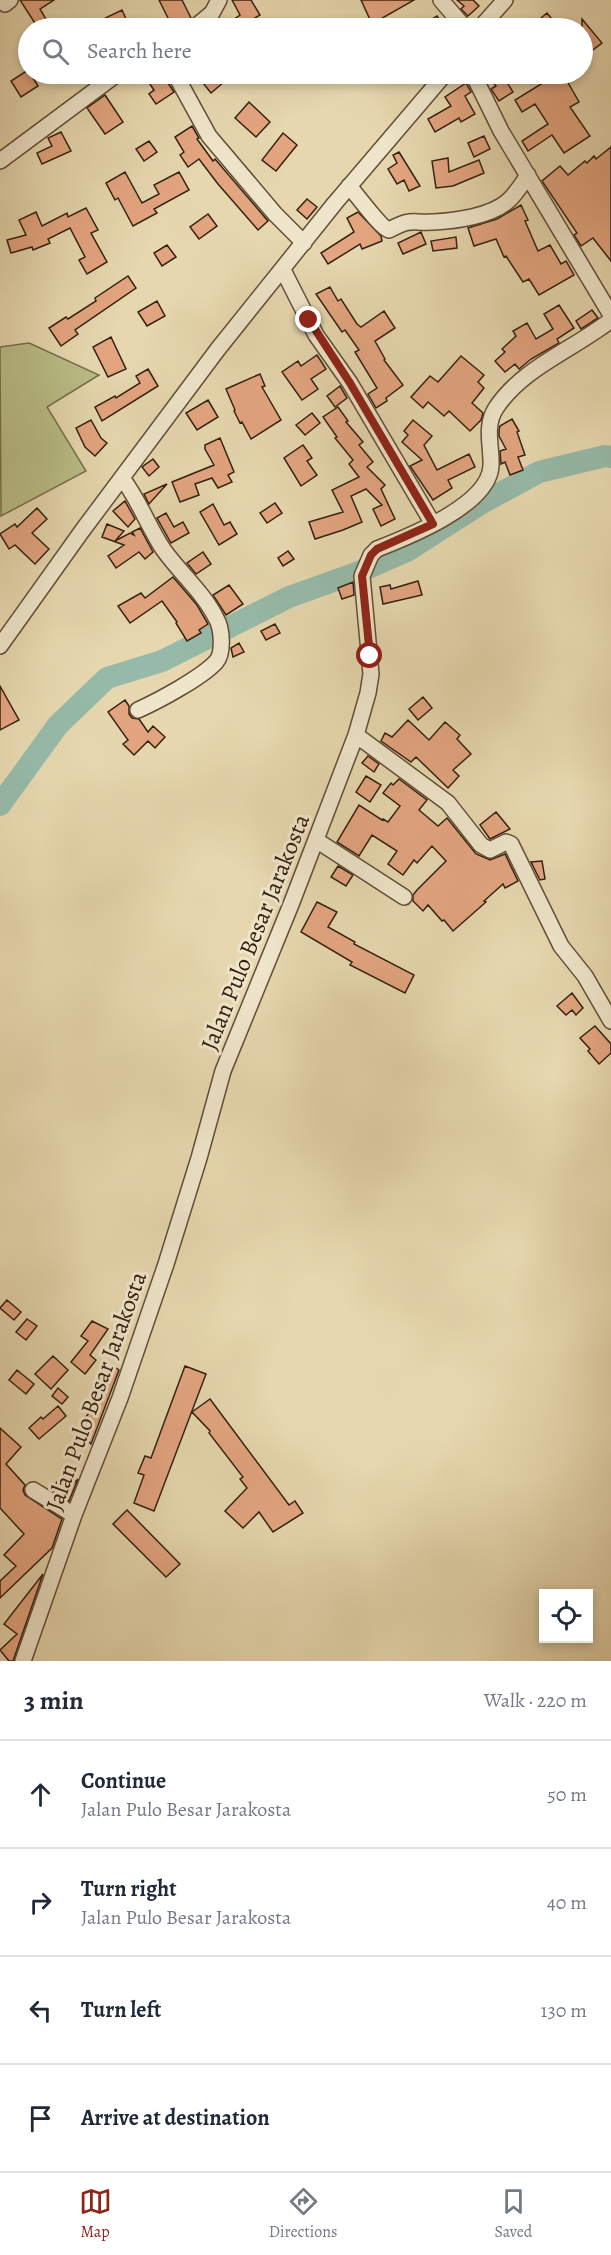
<!DOCTYPE html>
<html lang="en">
<head>
<meta charset="utf-8">
<style>
	:root { --surface:#fff; --page:#f6f6f7; --text:#1f2937; --muted:#747a83; --line:#e0e1e3; --accent:#8f2418 }
	body { margin:0; font-family:Alegreya,serif; background:var(--page); color:var(--text) }
	.controls { position:absolute; right:18px; bottom:18px; display:grid; overflow:hidden; border-radius:0px; box-shadow:0 3px 9px #0003 }
	.controls button { width:54px; height:54px; display:grid; place-items:center; padding:0; border:0; border-bottom:2px solid var(--line); background:var(--surface); color:var(--text); font:30px sans-serif }
	.stop { position:absolute; width:18px; height:18px; margin:-14px; border:4px solid #8f2418; border-radius:50%; background:#fff }
	.stop.end { background:#8f2418; border-color:#fff; box-shadow:0 2px 6px #0008 }
	.list { margin:0; padding:0; list-style:none }
	h2 { display:flex; justify-content:space-between; align-items:center; height:78px; margin:0; padding:0 24px; font-size:26px }
	h2 small { font-size:20px; font-weight:400; color:var(--muted) }
	.list li { display:grid; grid-template-columns:39px 1fr auto; gap:18px; align-items:center; box-sizing:border-box; height:108px; padding:0 24px; border-top:2px solid var(--line) }
	.list b { display:block; font-size:22px; white-space:nowrap }
	.list p { margin:0; font-size:20px; white-space:nowrap; color:var(--muted) }
	.list em { font-size:20px; font-style:normal; color:var(--muted) }
	.icon { flex:none; width:33px; height:33px; fill:none; stroke:currentColor; stroke-width:2; stroke-linecap:round; stroke-linejoin:round }
	.map { position:relative; flex:none; width:611px; height:1661px; overflow:hidden }
	.search { position:absolute; background:var(--surface); box-shadow:0 3px 9px #0003; left:18px; right:18px; top:18px; height:66px; display:flex; align-items:center; gap:15px; box-sizing:border-box; padding:0 21px; border-radius:33px; color:var(--muted); font-size:22px }
	.sheet { height:510px; background:var(--surface) }
	nav { display:flex; justify-content:space-around; align-items:center; box-sizing:border-box; height:84px; border-top:2px solid var(--line); background:var(--surface); font-size:16px; color:var(--muted) }
	nav a { display:grid; justify-items:center; gap:3px }
	nav .on { color:var(--accent) }
	.map>svg:first-child { display:block }
	.green { fill:#b9bd87; stroke:#776f4b; stroke-width:1.5 }
	.lines { fill:none; stroke-linecap:round; stroke-linejoin:round }
	.river { stroke:#96baa9; stroke-width:22 }
	.building { fill:#e3a580; stroke:#35210f; stroke-width:1.5 }
	.minor-casing { stroke:#614e37; stroke-width:18 }
	.minor { stroke:#efe5ca; stroke-width:15 }
	.route { stroke:#8f2418; stroke-width:8 }
	.labels { text-anchor:middle; dominant-baseline:central; stroke-width:6; stroke-linejoin:round; paint-order:stroke }
	.street-label { font-size:24px; fill:#35210f; stroke:#efe5ca }
</style>
</head>
<body>
<div class="map">
<svg width="611" height="1661" viewBox="0 0 611 1661">
	<rect width="100%" height="100%" fill="#e6d7ae"/>
	<filter id="stains"><feTurbulence type="fractalNoise" baseFrequency=".00333" numOctaves="4"/><feColorMatrix values="0 0 0 0 .2 0 0 0 0 .09 0 0 0 0 .02 0 0 0 .5 -.17"/></filter>
	<radialGradient id="worn" r=".72"><stop offset=".6" stop-color="#630" stop-opacity="0"/><stop offset="1" stop-color="#630" stop-opacity=".3"/></radialGradient>
	<path class="green" d="M29,343l70,32 -52,32 39,64 -85,45 -1,-169z"/>
	<g class="lines">
		<path class="river" d="M0,805l58,-80 49,-47 55,-17 127,-64 70,-25 48,-21 75,-48 57,-31 66,-16 6,1"/>
	</g>
	<path class="building" d="M20,0h34l-14,9 11,19h-13z
		M159,0h23l9,18 -6,6 -1,4h-11z
		M232,0h19l9,15 -22,13h-17l19,-13z
		M361,0h53l-42,24z
		M457,0h16l6,6 -11,10 -7,-7 3,-3z
		M122,10l8,18h-28l-3,-7z
		M547,13l9,11 -5,4h-22z
		M437,16l8,12h-28z
		M582,19l20,24 -20,15z
		M28,70l10,16 -17,11 -10,-16z
		M143,74h19l12,18 -18,12 -7,-10 5,-4z
		M215,74h2l7,8 -13,11 -8,-10z
		M485,74h17l11,18 -14,9 -8,-12 5,-3z
		M540,74h23l16,28 -9,5 20,29 -26,17 -12,-18 -24,16 -6,-10 26,-17 -13,-20 -13,8 -7,-12 31,-19z
		M466,83l5,9 -6,4 10,18 -14,8 -2,-4 -24,14 -7,-13 23,-13 -6,-9z
		M105,95l18,27 -18,12 -18,-26z
		M249,102l21,20 -14,15 -21,-19z
		M192,126l7,12 -2,1 16,22 2,-2 53,62 -10,9 -40,-46 -19,-25 -11,8 -8,-12 4,-3 -9,-15z
		M61,132l10,19 -29,13 -5,-11 15,-7 -4,-8z
		M283,133l14,12 -21,26 -14,-11z
		M484,136l6,13 -16,8 -6,-14z
		M149,141l8,11 -13,9 -8,-12z
		M611,147v114l-18,-23 -12,8 -7,-11 3,-2 -35,-52 18,-15 8,9 17,-14 2,2 7,-7 2,3z
		M399,152l21,34 -11,5 -5,-11 -7,4 -9,-15 9,-6 -4,-8z
		M448,158l1,14 30,-12 5,13 -31,13 -17,2 -4,-27z
		M125,172l17,31 17,-9 -5,-9 25,-13 10,18 -35,19 3,4 -24,13 -15,-28 -3,2 -9,-17z
		M307,199l10,8 -10,12 -10,-9z
		M521,205l7,15 -3,1 13,30 12,-6 11,19 5,-3 8,14 -35,20 -10,-16 -6,3 -17,-26 -2,1 -8,-18 -22,7 -6,-18 29,-9z
		M86,208l12,22 -7,3 16,29 -20,12 -8,-14 6,-3 -15,-29 -22,11 2,4 -17,7 -1,-3 -21,6 -4,-13 19,-5 -7,-15 17,-8 6,14 25,-13 1,4z
		M358,212l23,24 1,5 -20,8 -2,-5 -32,20 -7,-11 33,-21 -7,-14z
		M208,214l9,12 -18,13 -9,-12z
		M421,232l5,12 -23,10 -5,-11z
		M456,237l1,11 -24,3 -2,-10z
		M167,245l9,12 -14,9 -8,-13z
		M128,276l8,12 -61,42 3,4 -17,12 -12,-18 17,-11 2,2 28,-18 -1,-3z
		M330,287l8,14 3,-2 16,25 4,3 23,-16 11,17 -20,13 10,18 -1,1 19,25 -17,13 1,3 -11,7 -8,-14 9,-6 -22,-36 4,-2 -14,-20 -3,2 -26,-38z
		M157,301l8,15 -18,10 -9,-14z
		M559,305l15,23 -17,11 2,4 -28,16 -12,10 -4,-5 -10,8 -10,-11 10,-9 -3,-3 14,-13 -3,-5 14,-8 9,16 17,-10 -9,-15z
		M592,310l6,8 -17,11 -5,-8z
		M111,337l15,32 -18,8 -15,-30z
		M317,355l9,14 -15,10 7,10 -16,11 -20,-28 16,-11 3,5z
		M461,356l23,19 -6,7 6,6 -12,15 11,10 -2,7 -11,11 -21,-20 -5,5 -16,-14 -5,6 -12,-11 19,-21 8,6z
		M148,369l10,17 -56,35 -7,-14 20,-11 1,2 24,-15 -4,-7z
		M260,374l5,12 -3,1 19,33 -30,19 -9,-17 -2,1 -6,-12 1,-1 -9,-21z
		M340,386l7,12 -12,9 -8,-11z
		M208,400l10,17 -21,13 -11,-17z
		M338,407l10,14 -2,1 17,20 -4,3 14,17 -6,5 18,18 -4,4 14,30 -14,7 -8,-17 9,-4 -16,-16 -15,7 11,26 -19,8 -28,9 -6,-17 34,-10 -11,-22 27,-13 -10,-13 4,-4 -18,-22 2,-1 -14,-20z
		M312,413l8,10 -15,12 -9,-10z
		M512,419l7,12 -2,1 8,23 -7,2 5,13 -13,5 -5,-13 -4,2 -1,-13 6,-2 -7,-13v-6l1,-4z
		M91,420l10,18 6,5 -12,13 -10,-9 -9,-19z
		M413,420l19,16 -8,9 13,25 32,-16 6,13 -27,13 4,8 -19,12 -23,-34 12,-6 -20,-18 6,-7 -4,-4z
		M220,438l14,34 -6,3 4,7 -14,6 -6,-10 -17,6 4,11 -19,7 -8,-20 42,-17 -9,-16v-4z
		M303,445l9,13 -5,3 10,14 -16,11 -17,-28z
		M153,459l6,8 -10,9 -7,-9z
		M167,484l-18,20 -5,-10z
		M125,501l10,18 -7,8 -15,-16z
		M275,503l7,10 -15,10 -7,-10z
		M213,504l11,21 6,-3 7,12 -18,11 -19,-33z
		M37,508l10,11 -15,14 17,16 -14,15 -20,-19 -6,4 -9,-15 15,-10 2,3z
		M166,513l8,14 9,-5 6,11 -18,10 -14,-25z
		M107,524l17,7 -9,10 15,-8 4,2 -2,-3 8,-4 13,24 -8,7 -6,-7 -23,16 -8,-12 16,-11 -22,-8z
		M288,551l6,8 -11,7 -5,-8z
		M203,552l8,12 -15,10 -9,-11z
		M173,577l24,28 11,19 -9,6 2,3 -14,8 -11,-18 1,-1 -15,-21 -32,22 -12,-17 23,-13 4,5z
		M418,581l4,14 -39,9 -3,-17 10,-2 1,4z
		M353,582l1,13 -12,4 -4,-11z
		M229,585l14,19 -17,11 -13,-20z
		M275,624l5,9 -14,7 -5,-9z
		M239,643l5,9 -11,5 -2,-9z
		M0,686l19,34 -19,10z
		M423,697l9,11 -14,12 -9,-11z
		M125,700l4,6v8l3,4 7,1 9,13 5,-6 12,11 -10,11 -7,-7 -14,14 -11,-11 5,-4 -20,-28z
		M408,720l21,20 16,-18 15,13 -3,4 14,15 -18,16 6,6 -11,12 -32,-31 -5,5 -30,-21 4,-8 7,4z
		M368,756l11,8 -5,8 -12,-9z
		M366,776l15,9 -11,17 -14,-10z
		M399,779l28,21 -8,10 19,16 9,-8 29,36 14,6 15,-6 13,27 -13,7 -2,-4 -19,17 2,1 -33,29 -9,-11 -2,1 -14,-16 -5,6 -10,-10v-6l4,-5 29,-29 -14,-15 -15,17 -3,-3 -11,15 -15,-11 9,-13 -25,-16 -13,21 -22,-14 22,-37 23,15 1,-1 5,3 12,-16 -17,-13 8,-10 2,2z
		M496,812l14,17 -20,10 -10,-14z
		M542,861l3,18 -5,1 -9,-18z
		M338,866l15,9 -7,11 -15,-9z
		M317,902l20,10 -9,15 27,15 -1,2 60,31 -9,18 -55,-28 2,-3 -51,-30z
		M572,993l11,15 -7,7 -4,-5 -6,5 -9,-9z
		M595,1026l16,18v9l-12,11 -11,-13 2,-2 -10,-11z
		M7,1300l14,12 -7,8 -14,-12z
		M27,1319l10,7 -11,14 -10,-8z
		M92,1321l16,8 -18,26 6,5 -11,14 -14,-12 17,-21 -7,-5z
		M53,1356l15,14 -17,19 -16,-15z
		M113,1366l6,4 -28,74 -8,-8 9,-11 -8,-6 24,-30 -7,-6z
		M185,1366l21,8 -52,137 -20,-8 10,-28 -6,-2 7,-17 6,2z
		M17,1370l17,14 -8,10 -17,-14z
		M58,1388l10,9 -6,7 -10,-8z
		M210,1399l79,106 6,-4 8,12 -30,19 -14,-20 -16,16 -18,-17 22,-23 -7,-9 3,-2 -34,-44 1,-2 -18,-19z
		M58,1406l8,10 -27,23 -10,-11 12,-11 2,2z
		M0,1428l21,19 -15,17 19,21 -2,5 2,5 37,24 -10,29 -52,50v-17l16,-15 -12,-11 20,-21 -24,-26z
		M78,1479l-9,22 -17,-11 5,-8 11,7z
		M127,1510l53,54 -14,13 -53,-53z
		M43,1574l-30,87h-4l-9,-11 17,-16 -13,-10z"/>
	<g class="lines">
		<defs>
			<path id="minor" d="M441,0l24,28
				M5,4l5,-4
				M194,28l18,-15 7,-13
				M480,28l25,-28
				M175,74l34,62 66,78 29,29
				M473,74l28,57 110,184
				M0,161l117,-87
				M349,186c8,9 32,42 40,44 24,-12 20,-7 44,-8 23,-1 58,-6 75,-21 8,-7 14,-17 20,-26
				M283,270l33,65 34,48 83,141
				M122,478c17,22 26,48 41,71 17,24 40,43 53,69 6,10 8,35 0,44 -15,16 -58,39 -78,48
				M0,646l82,-115 136,-182 117,-146 110,-129
				M356,735l92,68 33,42 9,5 16,-8 5,2 50,102 24,30 26,45
				M316,840l88,57
				M33,1490l41,25
				M23,1661l51,-146 46,-117 46,-134 33,-106 24,-87 69,-169 64,-167 12,-42 3,-19 -9,-98 9,-21 6,-6c31,-12 112,-44 114,-83 1,-19 -7,-40 5,-58 26,-40 78,-59 115,-88"/>
		</defs>
		<use href="#minor" class="minor-casing"/>
		<use href="#minor" class="minor"/>
	</g>
	<g class="lines">
		<path class="route" d="M309,320l41,63 83,141 -56,25 -6,6 -9,21 8,80"/>
	</g>
	<g class="labels">
		<g class="street-label">
			<text transform="translate(255 932) rotate(-68)">Jalan Pulo Besar Jarakosta</text>
			<text transform="translate(96 1391) rotate(-70)">Jalan Pulo Besar Jarakosta</text>
		</g>
	</g>
	<rect width="100%" height="100%" filter="url(#stains)"/>
	<rect width="100%" height="100%" fill="url(#worn)"/>
</svg>
<div class="controls">
<button><svg class="icon" aria-label="locate" viewBox="0 0 24 24"><circle cx="12" cy="12" r="6"/><path d="M12 2v4M12 18v4M2 12h4M18 12h4"/></svg></button>
</div>
<div class="stop" style="left:370px;top:656px"></div>
<div class="stop end" style="left:309px;top:320px"></div>
<div class="search"><svg class="icon" aria-label="search" viewBox="0 0 24 24"><circle cx="10" cy="10" r="6"/><path d="M15 15l6 6"/></svg>Search here</div>
</div>
<section class="sheet">
<h2>3 min<small>Walk · 220 m</small></h2>
<ul class="list">
<li><svg class="icon" aria-label="ahead" viewBox="0 0 24 24"><path d="M12 20V5M6 11l6-6 6 6"/></svg><div><b>Continue</b><p>Jalan Pulo Besar Jarakosta</p></div><em>50 m</em></li>
<li><svg class="icon" aria-label="right" viewBox="0 0 24 24"><path d="M7 20v-9h11M14 6l5 5-5 5"/></svg><div><b>Turn right</b><p>Jalan Pulo Besar Jarakosta</p></div><em>40 m</em></li>
<li><svg class="icon" aria-label="left" viewBox="0 0 24 24"><path d="M17 20v-9H6M10 6l-5 5 5 5"/></svg><div><b>Turn left</b></div><em>130 m</em></li>
<li><svg class="icon" aria-label="arrive" viewBox="0 0 24 24"><path d="M6 21V4h12l-3 4 3 4H6"/></svg><div><b>Arrive at destination</b></div></li>
</ul>
</section>
<nav>
<a class="on"><svg class="icon" aria-label="map" viewBox="0 0 24 24"><path d="M3 6l6-2 6 2 6-2v14l-6 2-6-2-6 2zM9 4v14M15 6v14"/></svg>Map</a>
<a><svg class="icon" aria-label="directions" viewBox="0 0 24 24"><path d="M12 3l9 9-9 9-9-9zM9 14v-3h6M13 9l2 2-2 2"/></svg>Directions</a>
<a><svg class="icon" aria-label="saved" viewBox="0 0 24 24"><path d="M7 4h10v16l-5-4-5 4z"/></svg>Saved</a>
</nav>
</body>
</html>
